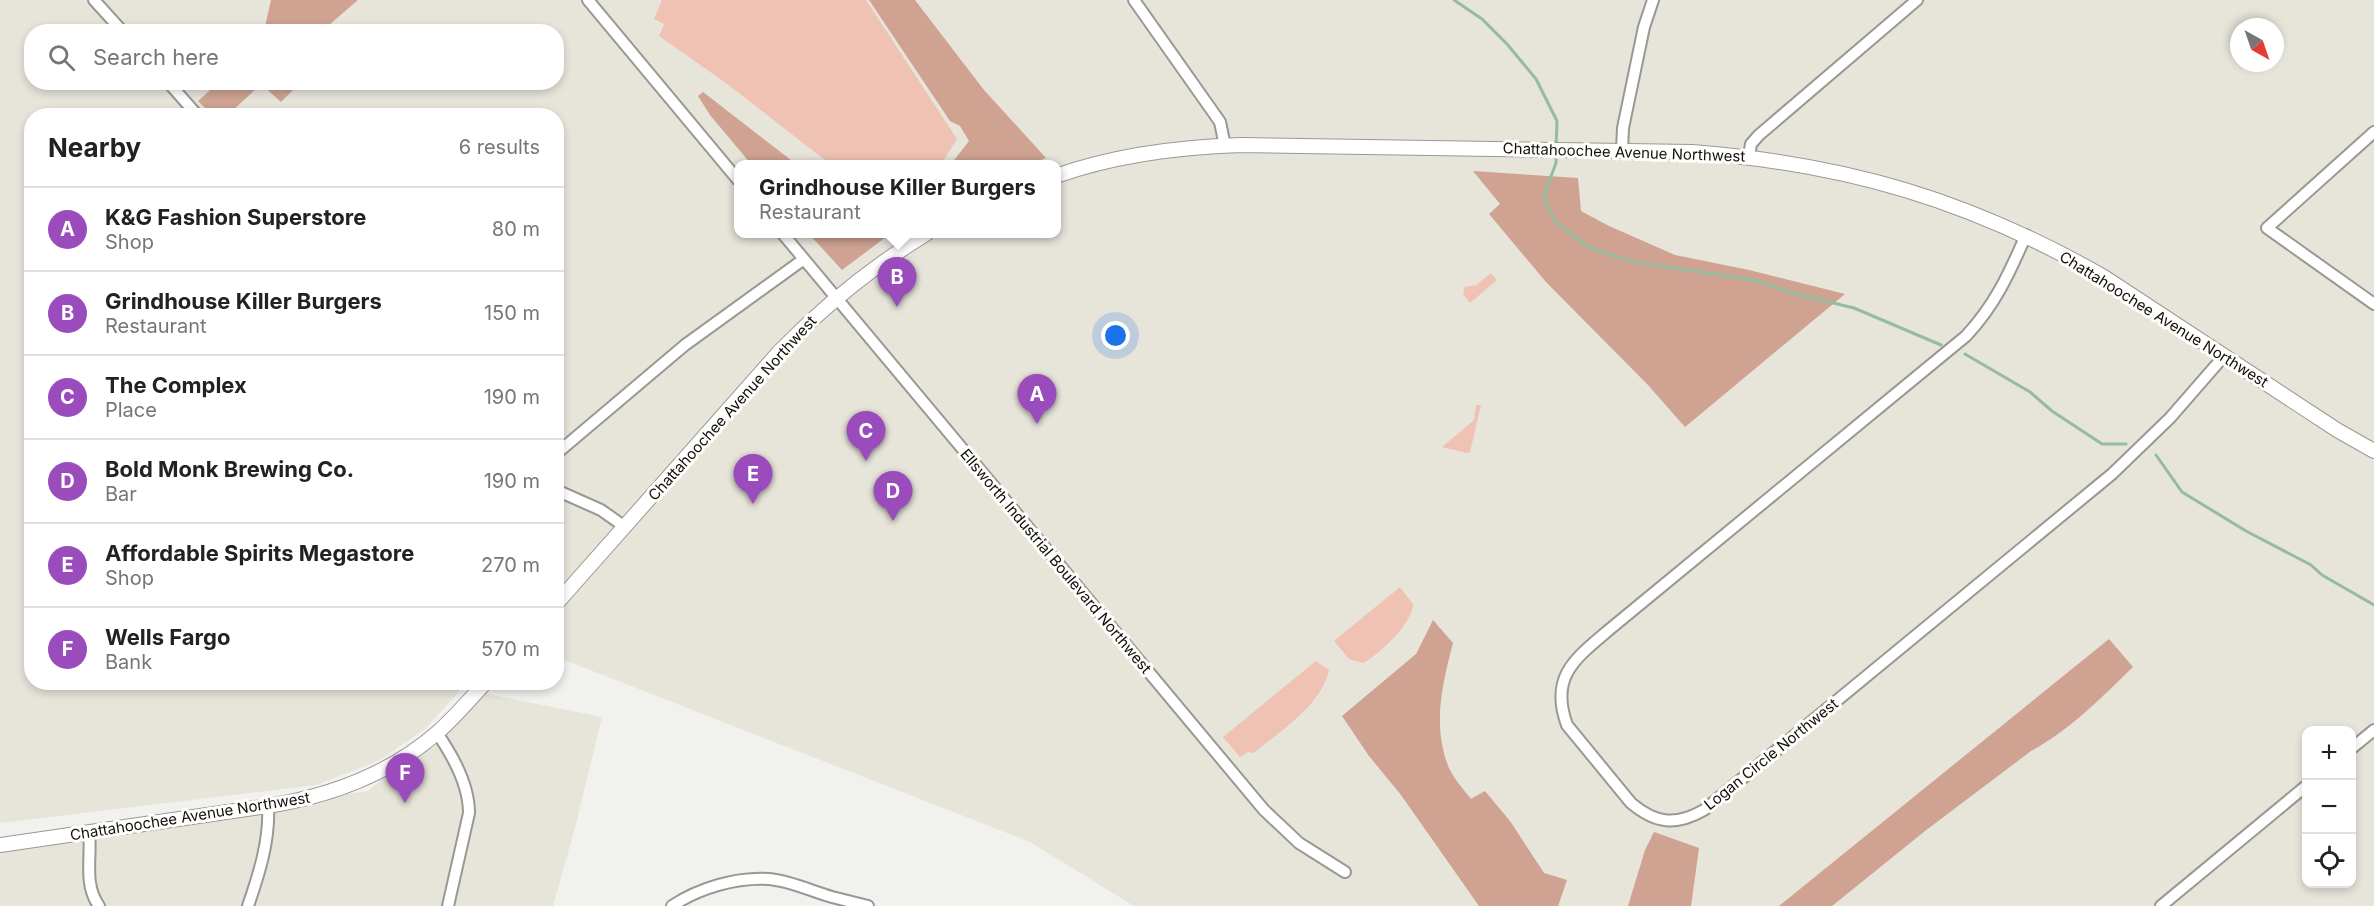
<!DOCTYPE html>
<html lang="en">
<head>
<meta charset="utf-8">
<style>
	:root { --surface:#fff; --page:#f6f6f6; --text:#222; --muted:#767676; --line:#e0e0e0; --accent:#9a4bbc }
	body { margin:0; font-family:Inter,sans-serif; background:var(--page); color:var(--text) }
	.controls { position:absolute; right:18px; bottom:18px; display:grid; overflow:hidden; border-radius:12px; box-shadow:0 3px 9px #0003 }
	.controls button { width:54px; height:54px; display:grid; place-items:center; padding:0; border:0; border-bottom:2px solid var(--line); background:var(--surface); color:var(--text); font:30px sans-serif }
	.compass { position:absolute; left:2230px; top:18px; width:54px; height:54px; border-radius:50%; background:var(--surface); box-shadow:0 3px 9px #0003; rotate:140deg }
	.you { position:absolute; left:1116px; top:336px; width:21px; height:21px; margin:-15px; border:4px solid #fff; border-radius:50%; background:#1a73e8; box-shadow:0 0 0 9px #1a73e833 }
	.badge { display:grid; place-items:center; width:39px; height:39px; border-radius:50%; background:var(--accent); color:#fff; font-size:20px; font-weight:700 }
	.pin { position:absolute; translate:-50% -50px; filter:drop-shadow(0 2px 3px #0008) }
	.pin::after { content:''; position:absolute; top:32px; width:21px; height:18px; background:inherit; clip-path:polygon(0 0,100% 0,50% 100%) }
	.popup { position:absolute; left:734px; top:160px; width:327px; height:78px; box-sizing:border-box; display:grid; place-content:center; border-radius:12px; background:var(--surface); filter:drop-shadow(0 2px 4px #0005); font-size:20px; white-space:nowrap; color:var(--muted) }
	.popup b { font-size:22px; color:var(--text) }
	.popup::after { content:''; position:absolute; left:50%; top:100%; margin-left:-12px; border:12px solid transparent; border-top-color:var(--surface) }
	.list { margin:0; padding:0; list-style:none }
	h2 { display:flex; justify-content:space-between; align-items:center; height:78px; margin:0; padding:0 24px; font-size:26px }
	h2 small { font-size:20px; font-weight:400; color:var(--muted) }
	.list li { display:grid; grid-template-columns:39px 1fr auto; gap:18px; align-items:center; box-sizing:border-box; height:84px; padding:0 24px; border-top:2px solid var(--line) }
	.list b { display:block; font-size:22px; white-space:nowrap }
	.list p { margin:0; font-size:20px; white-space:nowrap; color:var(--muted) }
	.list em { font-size:20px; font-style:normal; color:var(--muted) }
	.icon { flex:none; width:33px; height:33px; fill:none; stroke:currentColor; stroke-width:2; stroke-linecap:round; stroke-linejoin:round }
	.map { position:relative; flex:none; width:2374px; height:906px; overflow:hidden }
	.search { position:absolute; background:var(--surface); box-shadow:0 3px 9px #0003; left:24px; top:24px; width:540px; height:66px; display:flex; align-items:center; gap:15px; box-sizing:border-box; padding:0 21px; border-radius:24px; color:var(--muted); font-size:22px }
	.panel { position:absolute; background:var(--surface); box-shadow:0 3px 9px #0003; left:24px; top:108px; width:540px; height:582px; border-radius:24px }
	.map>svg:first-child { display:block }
	.built { fill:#e7e4da; fill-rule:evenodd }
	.green { fill:#f0c2b3 }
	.forest { fill:#cfa292 }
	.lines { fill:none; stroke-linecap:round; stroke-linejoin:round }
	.stream { stroke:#95bc9f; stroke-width:3 }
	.minor-casing { stroke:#999895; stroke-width:14 }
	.tertiary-casing { stroke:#999895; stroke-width:16 }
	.minor { stroke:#fff; stroke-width:10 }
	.tertiary { stroke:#fff; stroke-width:14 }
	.labels { text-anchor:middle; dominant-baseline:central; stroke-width:6; stroke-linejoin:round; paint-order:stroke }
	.street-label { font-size:15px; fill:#0f0f0e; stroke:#fffefb }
</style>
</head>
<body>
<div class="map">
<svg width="2374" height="906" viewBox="0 0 2374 906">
	<rect width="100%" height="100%" fill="#f1f1ee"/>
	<path class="built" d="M0,0h869l82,120 33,-30 -69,-90h1459v906h-1240l-104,-64 -473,-185 -1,-541h-524v566l435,1 -42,46 -47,32 -62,24 -316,38zM2239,27h36v36h-36zM32,32h524v50h-524zM738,164h318v70h-318zM2306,730h46v154h-46z
		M478,692l124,25 -25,103 -24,86h-553v-59l368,-56 85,-71z"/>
	<path class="green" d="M662,0h204l91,139 -16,25h-111l-104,-81 -67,-47 5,-12 -10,-5z
		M1491,273l6,7 -27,23 -7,-9 2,-7 11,-2z
		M1476,405h5l-11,47 -4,1 -24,-6 32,-27z
		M1400,587l13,17c0,19 -34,51 -50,59l-14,-4 -15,-18z
		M1316,661l13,9c-7,35 -49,61 -75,83l-6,-1 -8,5 -17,-20z"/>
	<path class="forest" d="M271,0h87l-36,31h-58z
		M869,0h46l69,90 62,68 -16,6h-79l18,-23 -9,-15 -10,-5z
		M218,83v-1l82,1 -19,19 -20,-18 -33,31h-16l-14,-14z
		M703,92l93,72h-45l-41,-49 -12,-19z
		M1473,171l105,7 3,33 28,15 66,29 74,15 96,24 -160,133 -37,-42 -102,-103 -57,-68 11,-10z
		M809,234h81l-48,36z
		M1433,620l20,23c-11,42 -21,84 -4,125 5,11 15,22 22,31l14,-8 25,30 34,52 23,7 -9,26h-79l-78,-111 -32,-39 -27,-40 74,-62z
		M2109,639l24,28c-31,30 -63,63 -102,84l-106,80 -93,75h-53z
		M1654,832l45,16 -8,58h-63l17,-56z"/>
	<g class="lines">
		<path class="stream" d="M1454,0l28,19 25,25 29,35 21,42 -1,25
			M1556,153v10l-12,32 4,14 8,13 36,27 43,13 118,18 43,14 58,14 87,37
			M1965,354l65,38 22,19 50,33h24
			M2156,455l26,37 64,39 65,34 11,10 52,30"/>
		<defs>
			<path id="minor" d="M94,0l29,32
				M588,0l150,180
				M1134,0l86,122 5,24
				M168,82l30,34
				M2374,132l-107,96 107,76
				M1622,150l1,-22 21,-101 9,-27
				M1749,156l2,-12 8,-9 158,-135
				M783,234l481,576 35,33 46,29
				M2026,235c-17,39 -31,70 -60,101l-356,293c-34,29 -61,47 -43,96l64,78c25,21 45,23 73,7l408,-336 58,-56 54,-62
				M556,454l129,-109 119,-86
				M556,490l45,20 24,17
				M437,733c16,23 32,52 32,80l-21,93
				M2352,748l22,-18
				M89,832c3,25 -6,52 10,74
				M248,906c11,-32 22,-66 20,-100
				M672,906c27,-18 64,-29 97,-27 22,2 42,12 63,18 12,3 24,6 36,9
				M2161,906l145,-120"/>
			<path id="tertiary" d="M1056,176c59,-21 123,-29 185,-31l451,7c155,12 277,48 412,125l233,153 37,21
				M556,604l224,-253c44,-45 92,-84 146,-117
				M0,845l268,-39c62,-10 122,-32 170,-74 17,-15 32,-33 48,-50"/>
		</defs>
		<use href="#minor" class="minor-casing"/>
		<use href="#tertiary" class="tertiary-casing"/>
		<use href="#minor" class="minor"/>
		<use href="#tertiary" class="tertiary"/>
	</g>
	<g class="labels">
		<g class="street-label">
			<text transform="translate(1624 152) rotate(2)">Chattahoochee Avenue Northwest</text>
			<text transform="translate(2164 319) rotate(32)">Chattahoochee Avenue Northwest</text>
			<text transform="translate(732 408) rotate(-48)">Chattahoochee Avenue Northwest</text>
			<text transform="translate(1056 561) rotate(50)">Ellsworth Industrial Boulevard Northwest</text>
			<text transform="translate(1771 754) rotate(-39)">Logan Circle Northwest</text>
			<text transform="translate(190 816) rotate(-9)">Chattahoochee Avenue Northwest</text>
		</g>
	</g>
</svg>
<div class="controls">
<button>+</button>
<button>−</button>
<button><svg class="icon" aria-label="locate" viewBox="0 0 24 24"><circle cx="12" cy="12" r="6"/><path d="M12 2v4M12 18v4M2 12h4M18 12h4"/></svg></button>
</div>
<svg class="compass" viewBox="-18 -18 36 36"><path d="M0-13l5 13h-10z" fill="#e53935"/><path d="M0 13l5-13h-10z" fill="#767676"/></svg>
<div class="you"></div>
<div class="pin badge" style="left:1037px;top:424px">A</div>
<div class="pin badge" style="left:897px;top:307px">B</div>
<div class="popup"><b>Grindhouse Killer Burgers</b>Restaurant</div>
<div class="pin badge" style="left:866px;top:461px">C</div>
<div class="pin badge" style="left:893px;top:521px">D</div>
<div class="pin badge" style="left:753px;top:504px">E</div>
<div class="pin badge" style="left:405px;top:803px">F</div>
<div class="search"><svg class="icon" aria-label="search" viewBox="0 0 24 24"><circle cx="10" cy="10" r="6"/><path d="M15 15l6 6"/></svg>Search here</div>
<section class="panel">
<h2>Nearby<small>6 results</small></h2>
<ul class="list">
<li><span class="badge">A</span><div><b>K&amp;G Fashion Superstore</b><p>Shop</p></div><em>80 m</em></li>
<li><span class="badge">B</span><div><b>Grindhouse Killer Burgers</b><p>Restaurant</p></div><em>150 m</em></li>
<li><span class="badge">C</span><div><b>The Complex</b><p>Place</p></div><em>190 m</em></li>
<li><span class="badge">D</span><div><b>Bold Monk Brewing Co.</b><p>Bar</p></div><em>190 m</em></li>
<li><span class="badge">E</span><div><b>Affordable Spirits Megastore</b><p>Shop</p></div><em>270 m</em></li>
<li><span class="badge">F</span><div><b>Wells Fargo</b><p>Bank</p></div><em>570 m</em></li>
</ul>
</section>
</div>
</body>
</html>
